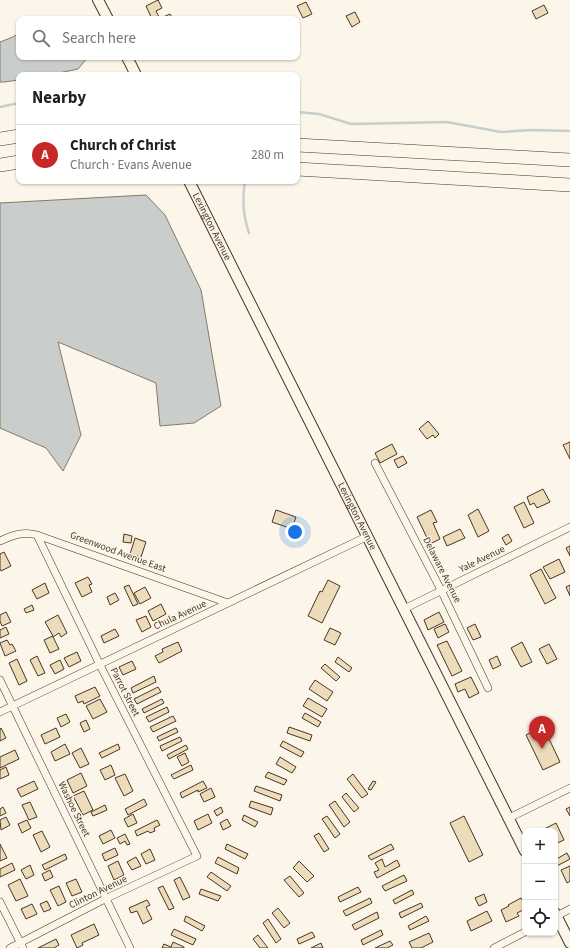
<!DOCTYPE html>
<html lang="en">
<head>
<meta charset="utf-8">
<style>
	:root { --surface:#fff; --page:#f6f6f6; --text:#202124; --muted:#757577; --line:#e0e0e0; --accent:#c62828 }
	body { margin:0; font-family:"Source Sans 3",sans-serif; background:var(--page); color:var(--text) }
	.controls { position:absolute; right:12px; bottom:12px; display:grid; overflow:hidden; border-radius:8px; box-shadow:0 1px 3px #0004 }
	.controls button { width:36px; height:36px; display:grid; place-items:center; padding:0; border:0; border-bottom:1px solid var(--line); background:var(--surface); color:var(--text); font:20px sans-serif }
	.you { position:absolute; left:295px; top:532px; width:14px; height:14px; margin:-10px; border:3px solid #fff; border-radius:50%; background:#1a73e8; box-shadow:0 0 0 6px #1a73e833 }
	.badge { display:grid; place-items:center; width:26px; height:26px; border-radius:50%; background:var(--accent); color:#fff; font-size:13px; font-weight:700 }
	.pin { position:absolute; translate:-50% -33px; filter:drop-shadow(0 1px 2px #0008) }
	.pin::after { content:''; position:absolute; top:21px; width:14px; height:12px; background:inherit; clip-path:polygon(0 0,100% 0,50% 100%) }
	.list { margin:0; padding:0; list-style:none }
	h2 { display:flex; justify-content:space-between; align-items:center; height:52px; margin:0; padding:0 16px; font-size:17px }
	h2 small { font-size:13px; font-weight:400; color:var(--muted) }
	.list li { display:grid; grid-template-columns:26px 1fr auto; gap:12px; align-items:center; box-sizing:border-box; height:60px; padding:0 16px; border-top:1px solid var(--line) }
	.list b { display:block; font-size:15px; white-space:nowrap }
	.list p { margin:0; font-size:13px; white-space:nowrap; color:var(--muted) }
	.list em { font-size:13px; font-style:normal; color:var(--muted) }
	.icon { flex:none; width:22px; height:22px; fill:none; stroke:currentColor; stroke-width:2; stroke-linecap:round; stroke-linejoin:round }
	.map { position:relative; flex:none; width:570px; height:948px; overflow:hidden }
	.search { position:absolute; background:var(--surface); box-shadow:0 1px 3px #0004; left:16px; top:16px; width:284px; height:44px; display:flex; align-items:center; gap:10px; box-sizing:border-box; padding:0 14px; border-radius:8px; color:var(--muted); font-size:15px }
	.panel { position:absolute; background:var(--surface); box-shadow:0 1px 3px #0004; left:16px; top:72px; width:284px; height:112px; border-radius:8px }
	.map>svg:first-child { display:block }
	.water { fill:#c9cecd; stroke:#887966 }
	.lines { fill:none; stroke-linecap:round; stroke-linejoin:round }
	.stream { stroke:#c9cecd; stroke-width:2.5 }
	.building { fill:#ecdcbc; stroke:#4a3520 }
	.street-casing { stroke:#4a3520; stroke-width:8 }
	.secondary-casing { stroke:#4a3520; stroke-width:12 }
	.highway-casing { stroke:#4a3520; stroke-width:14 }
	.street { stroke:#fbf6e9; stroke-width:7 }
	.secondary { stroke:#fbf6e9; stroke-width:10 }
	.highway { stroke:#fbf6e9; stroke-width:13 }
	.labels { text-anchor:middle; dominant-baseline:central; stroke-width:3; stroke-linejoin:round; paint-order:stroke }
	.street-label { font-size:10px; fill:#4a3520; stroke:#fbf6e9 }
</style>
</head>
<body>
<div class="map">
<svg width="570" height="948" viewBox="0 0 570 948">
	<rect width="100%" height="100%" fill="#fbf6e9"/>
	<path class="water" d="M19,33v24h69l-10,12 -29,6h-30v5l-15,2h-4v-40l13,-5z
		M146,195l19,20 36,75 20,116 -27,17 -34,3 -4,-43 -98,-41 23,93 -18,36 -17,-23 -46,-20v-225z"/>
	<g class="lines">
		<path class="stream" d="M0,107l14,-3h5
			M297,112l22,2 32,10 96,-2 54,10 31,-2 38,1
			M245,181c-3,18 -2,35 4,52"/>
	</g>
	<path class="building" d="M158,0l4,8 -6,3 4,8h-8l-6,-13z
		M306,2l6,12 -9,4 -6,-12z
		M544,5l4,8 -12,6 -4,-8z
		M355,12l5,10 -8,5 -6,-11z
		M170,14l3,5h-11l-1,-1z
		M428,421l11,13 -4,4 -2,-3 -6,4 -8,-10z
		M570,442v17l-7,-14z
		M392,444l5,10 -17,9 -5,-10z
		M403,456l4,7 -9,5 -4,-8z
		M543,489l7,13 -13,6 -3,-5 -4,2 -3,-8z
		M524,502l10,21 -10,5 -10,-21z
		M478,509l11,22 -11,6 -10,-22z
		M276,510l20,7 -4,12 -20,-7z
		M431,510l6,12 -4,1 7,16 -10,5 -13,-27z
		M460,529l5,9 -18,8 -4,-9z
		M124,534l8,2 -1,7 -8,-1z
		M508,534l4,7 -6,4 -4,-7z
		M135,538l11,4 -5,15 -11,-3z
		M570,546v10l-4,-8z
		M4,552l7,14 -10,5 -1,-2v-15z
		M559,559l6,13 -15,7 -7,-12z
		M541,569l15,29 -11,6 -15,-29z
		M88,577l4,7 -3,1 3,7 -10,5 -7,-14z
		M328,580l12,6 -18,37 -14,-7 12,-25 2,1z
		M45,583l4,10 -12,6 -5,-9z
		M129,585l9,19 -5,2 -9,-19z
		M570,585v11l-4,-9z
		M145,587l6,11 -11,6 -6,-11z
		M115,593l4,7 -9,5 -3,-8z
		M161,604l5,10 -13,7 -5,-10z
		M32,605l2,5 -8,3 -2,-4z
		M6,612l5,10 -9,4 -2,-5v-6z
		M439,612l5,10 -16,8 -4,-10z
		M58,615l9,18 -6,4 -2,-4 -6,4 6,12 -9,4 -6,-13 9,-4 -8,-14z
		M146,616l5,11 -9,5 -6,-12z
		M445,624l4,8 -11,6 -4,-9z
		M475,624l6,13 -8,3 -6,-12z
		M6,627l3,7 -9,4v-8z
		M330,628l11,5 -6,12 -11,-5z
		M115,629l4,7 -15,7 -3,-7z
		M7,640l3,5 2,-1 4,7 -11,5 -5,-13z
		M447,641l15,30 -10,5 -15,-31z
		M178,642l4,9 -23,12 -4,-7 8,-4 -1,-3z
		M522,642l10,20 -11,5 -10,-19z
		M549,644l8,15 -10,5 -8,-15z
		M77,652l4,9 -12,6 -5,-9z
		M37,656l8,17 -7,3 -8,-16z
		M497,656l4,9 -8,4 -4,-9z
		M338,657l14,11 -3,4 -14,-10z
		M17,659l10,22 -8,4 -10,-22z
		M60,660l4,9 -9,5 -5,-9z
		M132,661l4,8 -13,6 -4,-8z
		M325,664l15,13 -4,4 -15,-13z
		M154,676l2,6 -23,11 -2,-5z
		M471,677l8,16 -10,5 -4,-9 -7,3 -3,-8z
		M315,680l18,12 -6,9 -18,-12z
		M95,687l5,9 -16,8 -1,-3 -5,2 -3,-7z
		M158,687l3,5 -24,12 -3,-5z
		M308,698l19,11 -5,8 -19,-11z
		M100,699l7,13 -14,7 -7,-13z
		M162,699l2,4 -20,10 -2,-4z
		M167,707l2,5 -20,10 -3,-5z
		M305,713l16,9 -3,5 -16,-9z
		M66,714l4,8 -9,5 -4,-9z
		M173,716l3,5 -23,11 -3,-5z
		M86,720l4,9 -6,3 -4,-9z
		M543,726l17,36 -17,8 -17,-35z
		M289,727l23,8 -2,6 -23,-8z
		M1,728l5,10 -6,3v-12z
		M56,728l4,9 -15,7 -4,-9z
		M176,728l2,4 -19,9 -2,-4z
		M180,737l2,4 -20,10 -2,-5z
		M283,741l21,11 -3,5 -21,-11z
		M65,744l5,10 -15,7 -4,-9z
		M118,744l2,5 -18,9 -3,-5z
		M186,745l2,4 -19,10 -2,-4z
		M81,748l8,16 -9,4 -8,-15z
		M15,750l4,9 -19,9v-11z
		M185,753l4,9 -7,4 -5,-9z
		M280,757l16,10 -4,6 -16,-9z
		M111,765l4,10 -10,5 -5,-10z
		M191,765l2,5 -19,9 -3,-4z
		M6,767l3,8 -9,4v-9z
		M268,772l19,8 -3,5 -19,-8z
		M81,773l6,13 -14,7 -6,-13z
		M125,774l8,17 -9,5 -9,-18z
		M353,774l15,20 -6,4 -15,-19z
		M34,781l4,8 -17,8 -4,-8z
		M203,781l4,7 -9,4v-2l-16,8 -2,-5z
		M373,781l3,1 -5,8 -3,-1z
		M256,786l26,9 -2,6 -26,-10z
		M211,788l4,9 -11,5 -4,-8z
		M84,791l9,19 -10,5 -10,-19z
		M346,793l13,15 -5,4 -12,-15z
		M144,799l3,6 -19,10 -3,-6z
		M251,801l22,7 -2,7 -22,-8z
		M335,801l15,21 -6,5 -15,-22z
		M30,802l7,15 -8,3 -7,-15z
		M105,805l2,5 -14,6 -2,-4z
		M3,807l3,6 -6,3v-7z
		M221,807l2,5 -6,4 -3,-5z
		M570,807v9l-4,-7z
		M133,814l4,9 -9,4 -4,-8z
		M208,814l4,9 -14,7 -4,-9z
		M244,815l14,7 -3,5 -13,-7z
		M327,816l13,18 -5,4 -13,-19z
		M464,816l19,39 -14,7 -19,-39z
		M6,817l4,8 -9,5 -1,-10z
		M227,819l4,7 -8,4 -3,-7z
		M27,820l4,8 -9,5 -4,-9z
		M157,820l3,5 -6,3 1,3 -5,2 -2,-2 -11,5 -2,-5z
		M556,823l8,17 -9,4v-13h-15z
		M111,830l4,8 -12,6 -4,-8z
		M42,831l8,16 -9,5 -8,-17z
		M319,833l10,16 -5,3 -10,-16z
		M125,834l5,10 -3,1 -2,-4 -5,3 -3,-6z
		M0,844l7,14 -7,3z
		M227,844l21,10 -3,5 -20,-10z
		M391,844l3,5 -23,11 -3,-4z
		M115,848l3,7 -13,6 -3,-7z
		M150,849l5,11 -9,4 -5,-10z
		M567,853l3,6 -15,8v-7z
		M65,854l2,5 -22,11 -3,-5z
		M136,857l5,9 -9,4 -5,-8z
		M218,857l21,11 -2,6 -22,-11z
		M382,859l3,8 12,-7 3,6 -23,12 -3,-6 5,-2 -4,-7z
		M118,861l6,14 -10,5 -6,-14z
		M299,861l15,15 -7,6 -14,-14z
		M12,863l3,7 -15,7v-8z
		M30,865l4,10 -8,4 -5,-9z
		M570,866v15l-3,2 -6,-13z
		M50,870l3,7 -8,4 -3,-7z
		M211,872l20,14 -4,5 -20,-14z
		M404,875l3,6 -22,10 -3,-5z
		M290,876l14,17 -5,4 -15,-17z
		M180,877l10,20 -7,3 -9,-20z
		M20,879l8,17 -12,5 -8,-16z
		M76,879l6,13 -10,4 -6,-13z
		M59,886l7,16 -8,4 -8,-16z
		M163,886l11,22 -5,2 -11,-22z
		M358,887l3,5 -21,10 -2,-5z
		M201,889l20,7 -3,5 -19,-7z
		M412,890l2,4 -19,10 -2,-4z
		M484,894l3,8 -8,4 -4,-8z
		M370,898l2,5 -26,13 -3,-5z
		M521,898l4,7v4l-8,4 2,3 -13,6 -5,-12 8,-4 -1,-1z
		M147,900l3,5 -4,2 6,12 -9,5 -6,-13 -6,2 -2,-5z
		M47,901l4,8 -7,3 -4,-8z
		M421,903l2,4 -22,11 -2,-5z
		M32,904l5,10 -11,5 -5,-10z
		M278,908l12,15 -6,5 -12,-15z
		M487,911l5,10 -21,10 -4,-10z
		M377,912l2,6 -24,12 -3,-5z
		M186,916l19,10 -3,5 -18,-10z
		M426,916l3,5 -19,9 -2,-4z
		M268,919l13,20 -5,4 -13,-20z
		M94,924l5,11 -17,8 1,2 -6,3 -6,-13z
		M174,929l22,10 -3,6 -22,-10z
		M381,930l2,5 -20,10 -2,-5z
		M312,932l3,5 -16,7 -2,-5z
		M429,933l4,9 -12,6h-9l-3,-6z
		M258,935l10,13h-8l-7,-9z
		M56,939l3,6 -5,3h-16z
		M390,941l3,4 -6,3h-12z
		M173,942l11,5v1h-22l2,-4 7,3z
		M321,943l2,5h-12z"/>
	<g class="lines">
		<defs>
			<path id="street" d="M375,463l66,127 47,98
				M0,541c13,-6 24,-10 37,-6l191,68
				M404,609l166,-82
				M0,680l130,268
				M0,712l368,-176
				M509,818l61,-30
				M0,902l23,46
				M555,917l15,-8
				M10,948l97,-50 90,-42 -97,-191 -63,-130
				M494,948l31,-16"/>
			<g id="secondary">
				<path d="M98,0l10,19"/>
				<path d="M127,57l9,18"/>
				<path id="s1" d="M189,181l336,670"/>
				<path d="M555,913l15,30"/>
			</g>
			<path id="highway" d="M0,139l19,-3
				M297,145l273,15
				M0,165l19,-3
				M297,169l273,16"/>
		</defs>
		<use href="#street" class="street-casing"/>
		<use href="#secondary" class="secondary-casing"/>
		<use href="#highway" class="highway-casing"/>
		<use href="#street" class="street"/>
		<use href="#secondary" class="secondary"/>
		<use href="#highway" class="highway"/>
	</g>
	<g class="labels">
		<g class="street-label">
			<text stroke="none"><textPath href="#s1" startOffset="51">Lexington Avenue</textPath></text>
			<text stroke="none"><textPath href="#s1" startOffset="375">Lexington Avenue</textPath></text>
			<text transform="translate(118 552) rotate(20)">Greenwood Avenue East</text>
			<text transform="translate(482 559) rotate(-26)">Yale Avenue</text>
			<text transform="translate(442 570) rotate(63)">Delaware Avenue</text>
			<text transform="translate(180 615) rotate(-25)">Chula Avenue</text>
			<text transform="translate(125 692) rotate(63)">Parrot Street</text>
			<text transform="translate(74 809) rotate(64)">Washoe Street</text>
			<text transform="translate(98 892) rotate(-26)">Clinton Avenue</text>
		</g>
	</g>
</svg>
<div class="controls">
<button>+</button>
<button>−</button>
<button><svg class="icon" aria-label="locate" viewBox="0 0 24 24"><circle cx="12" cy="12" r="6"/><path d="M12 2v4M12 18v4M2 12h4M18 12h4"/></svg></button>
</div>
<div class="you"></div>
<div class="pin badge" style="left:542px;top:749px">A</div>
<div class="search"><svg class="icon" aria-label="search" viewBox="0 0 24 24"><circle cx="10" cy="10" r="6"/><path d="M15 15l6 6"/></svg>Search here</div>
<section class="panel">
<h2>Nearby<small></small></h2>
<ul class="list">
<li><span class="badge">A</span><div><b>Church of Christ</b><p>Church · Evans Avenue</p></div><em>280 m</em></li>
</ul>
</section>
</div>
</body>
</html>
